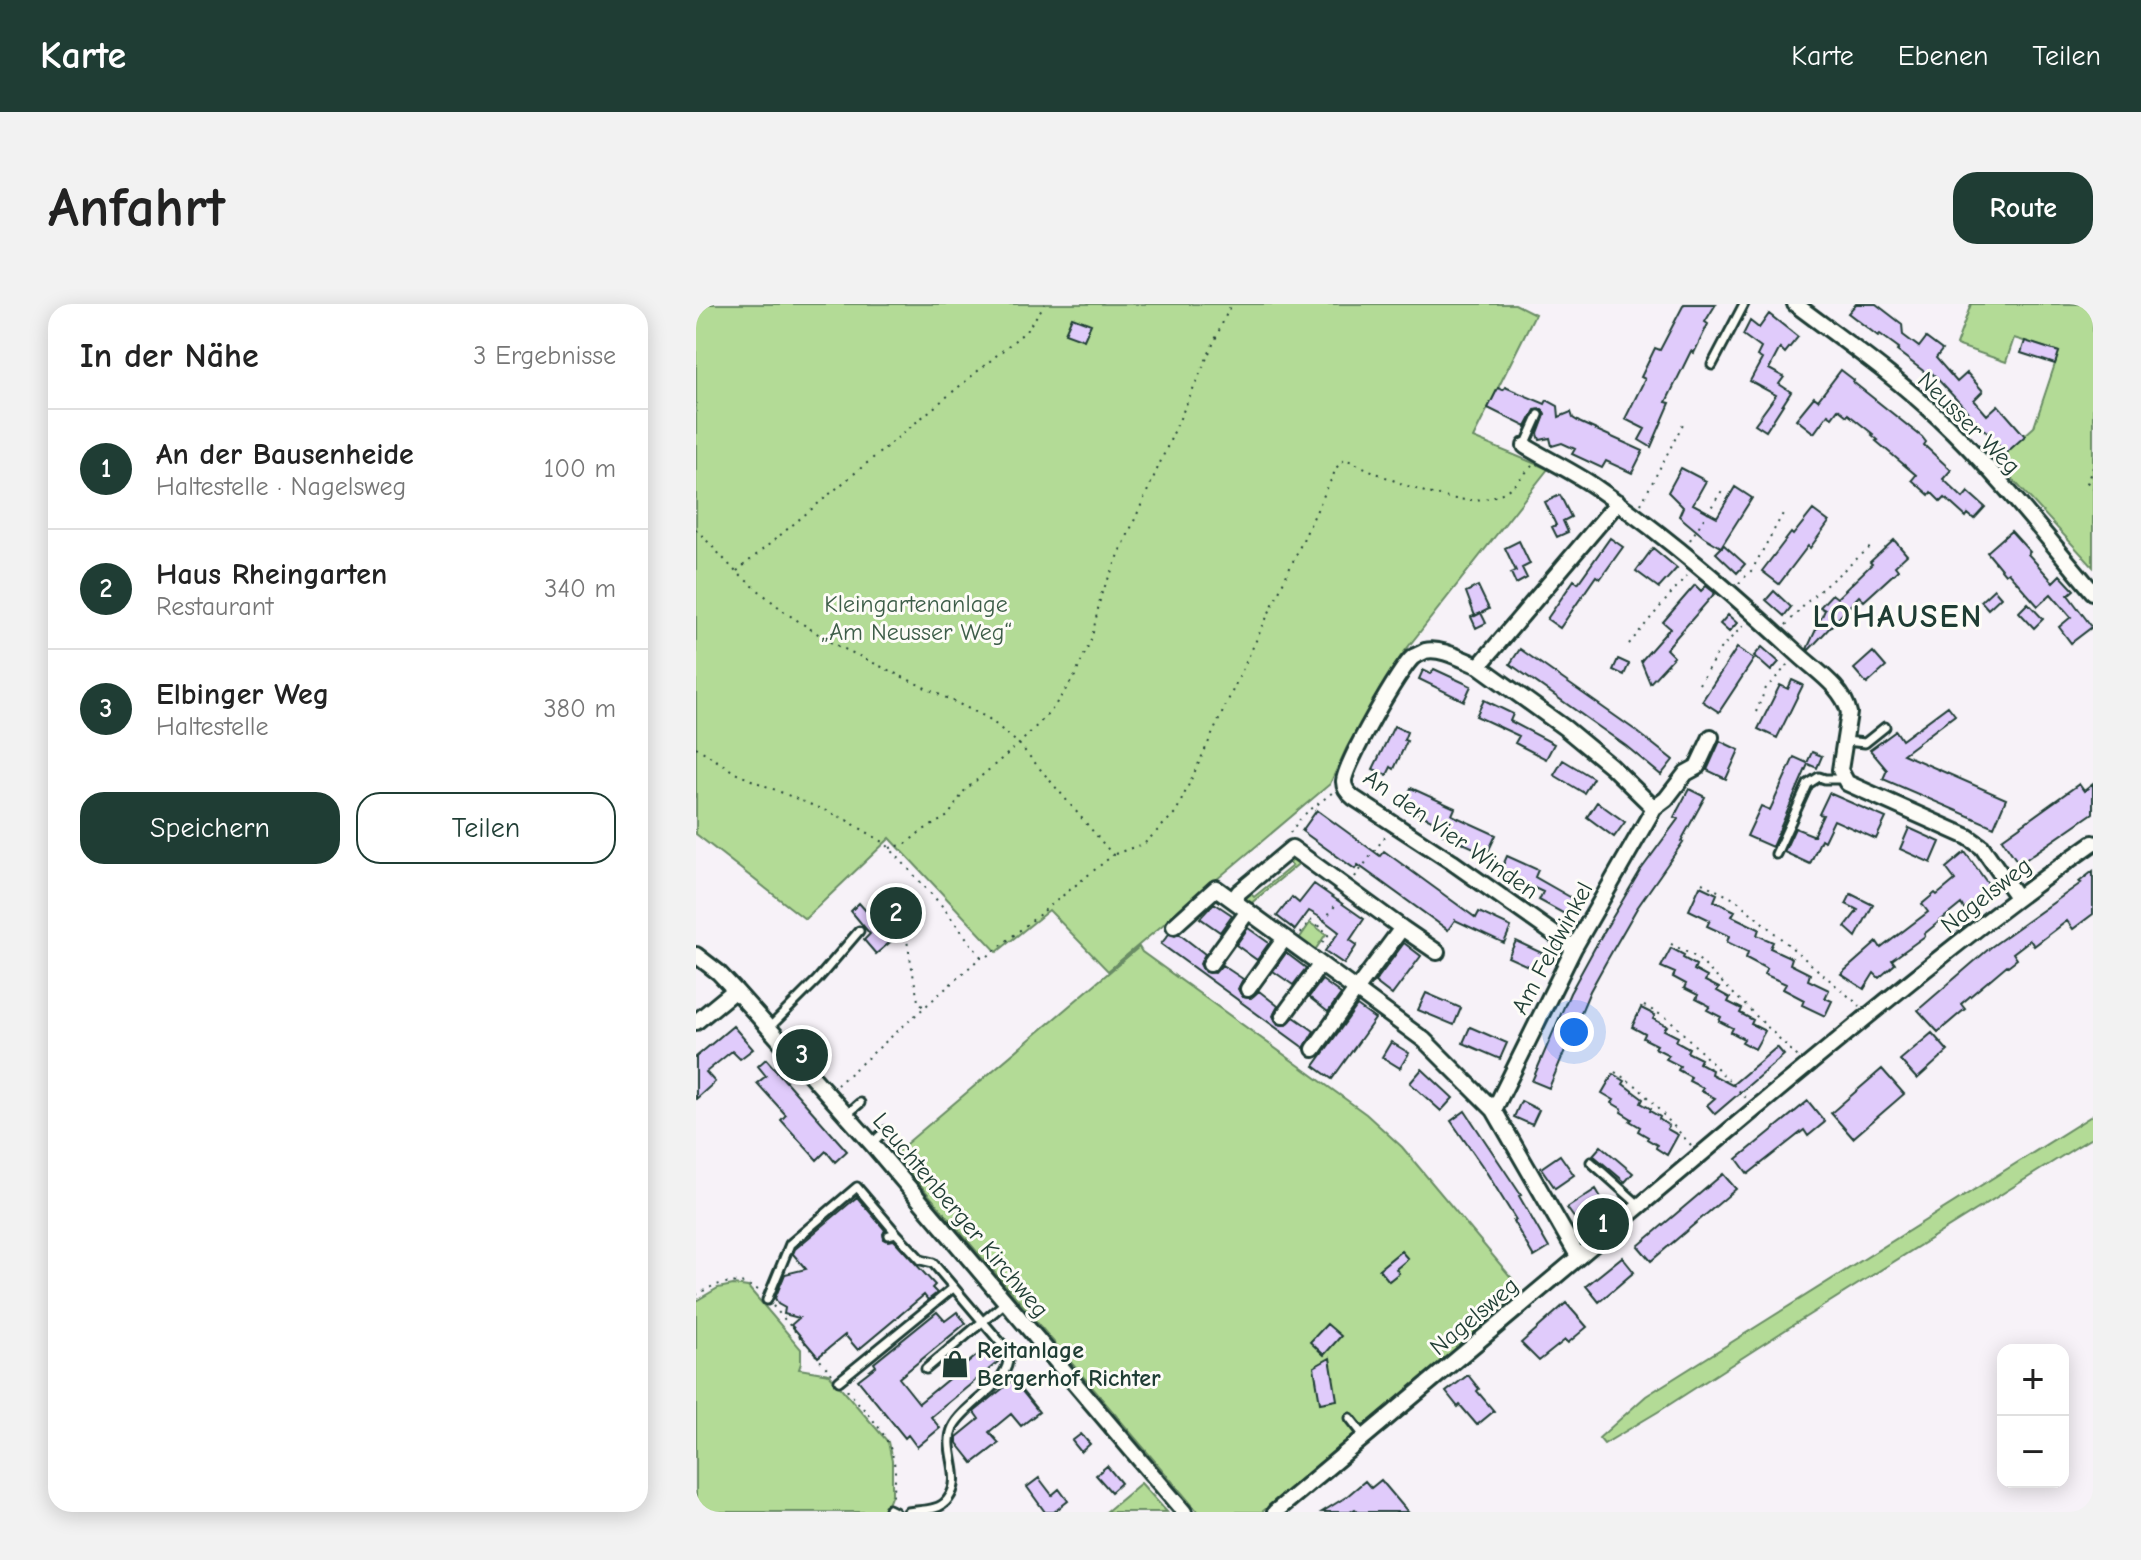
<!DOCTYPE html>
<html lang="de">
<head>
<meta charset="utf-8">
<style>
	:root { --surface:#fff; --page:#f2f2f2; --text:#222; --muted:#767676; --line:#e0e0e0; --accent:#1f3d34 }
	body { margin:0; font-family:"Comic Neue",sans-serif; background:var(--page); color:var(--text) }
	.controls { position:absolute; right:24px; bottom:24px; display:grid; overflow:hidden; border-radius:16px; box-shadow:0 4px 20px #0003 }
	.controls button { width:72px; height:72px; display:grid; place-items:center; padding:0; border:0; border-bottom:2px solid var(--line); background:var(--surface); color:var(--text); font:40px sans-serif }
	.you { position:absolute; left:878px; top:728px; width:28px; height:28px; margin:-20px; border:6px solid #fff; border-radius:50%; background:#1a73e8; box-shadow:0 0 0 12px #1a73e833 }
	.badge { display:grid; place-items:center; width:52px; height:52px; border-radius:50%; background:var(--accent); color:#fff; font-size:26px; font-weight:700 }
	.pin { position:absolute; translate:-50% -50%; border:4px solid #fff; box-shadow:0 2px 8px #0006 }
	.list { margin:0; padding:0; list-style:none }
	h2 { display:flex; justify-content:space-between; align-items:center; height:104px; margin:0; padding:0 32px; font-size:34px }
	h2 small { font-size:26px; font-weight:400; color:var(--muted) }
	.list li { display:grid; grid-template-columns:52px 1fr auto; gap:24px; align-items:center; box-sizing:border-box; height:120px; padding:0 32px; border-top:2px solid var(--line) }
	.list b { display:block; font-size:30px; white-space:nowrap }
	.list p { margin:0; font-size:26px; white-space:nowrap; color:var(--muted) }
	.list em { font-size:26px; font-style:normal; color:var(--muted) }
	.actions { display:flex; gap:16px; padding:24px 32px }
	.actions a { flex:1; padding:18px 0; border:2px solid var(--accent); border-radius:24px; text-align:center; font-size:28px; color:var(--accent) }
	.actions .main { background:var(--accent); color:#fff }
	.map { position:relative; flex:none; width:1397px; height:1208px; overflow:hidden; border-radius:24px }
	header { display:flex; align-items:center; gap:48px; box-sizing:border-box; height:112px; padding:0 40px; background:var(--accent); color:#fff }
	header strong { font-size:38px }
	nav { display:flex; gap:44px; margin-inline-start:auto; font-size:28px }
	.intro { display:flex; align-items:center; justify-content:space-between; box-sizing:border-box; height:192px; padding:0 48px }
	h1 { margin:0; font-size:56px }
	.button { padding:20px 36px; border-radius:24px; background:var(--accent); color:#fff; font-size:28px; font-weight:700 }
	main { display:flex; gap:48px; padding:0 48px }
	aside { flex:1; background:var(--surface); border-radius:24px; box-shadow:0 4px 20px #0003 }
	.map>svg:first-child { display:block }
	.green { fill:#b3db96; stroke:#698c65; stroke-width:2 }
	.building { fill:#e0cbfb; stroke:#1f3d34; stroke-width:2 }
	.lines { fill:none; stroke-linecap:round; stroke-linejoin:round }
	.service-casing { stroke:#1f3d34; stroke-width:13 }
	.minor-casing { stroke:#1f3d34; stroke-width:20 }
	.path { stroke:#1f3d34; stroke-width:2; stroke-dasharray:2 6; stroke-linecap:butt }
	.service { stroke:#fdfcf7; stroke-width:7 }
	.minor { stroke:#fdfcf7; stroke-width:14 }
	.labels { text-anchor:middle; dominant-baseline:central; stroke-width:6; stroke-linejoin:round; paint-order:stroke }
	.street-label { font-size:24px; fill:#1f3d34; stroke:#fdfcf7 }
	.park-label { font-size:24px; fill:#3d5d48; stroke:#fdfcf7 }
	.poi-label { font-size:24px; font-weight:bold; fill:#1f3d34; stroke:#fdfcf7; text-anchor:start }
	.district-label { font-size:32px; font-weight:bold; letter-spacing:2px; fill:#1f3d34; stroke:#fdfcf7 }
</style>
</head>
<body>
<header>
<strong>Karte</strong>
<nav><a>Karte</a><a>Ebenen</a><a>Teilen</a></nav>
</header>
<div class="intro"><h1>Anfahrt</h1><a class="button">Route</a></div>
<main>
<aside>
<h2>In der Nähe<small>3 Ergebnisse</small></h2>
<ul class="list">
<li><span class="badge">1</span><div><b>An der Bausenheide</b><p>Haltestelle · Nagelsweg</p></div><em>100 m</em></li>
<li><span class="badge">2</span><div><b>Haus Rheingarten</b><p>Restaurant</p></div><em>340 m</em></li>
<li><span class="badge">3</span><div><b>Elbinger Weg</b><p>Haltestelle</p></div><em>380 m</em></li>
</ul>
<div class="actions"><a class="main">Speichern</a><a>Teilen</a></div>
</aside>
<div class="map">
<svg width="1397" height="1208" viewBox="0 0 1397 1208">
	<rect width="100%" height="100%" fill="#f7f2f8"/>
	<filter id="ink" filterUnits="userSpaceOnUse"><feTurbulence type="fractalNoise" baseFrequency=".0125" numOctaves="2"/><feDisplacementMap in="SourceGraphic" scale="16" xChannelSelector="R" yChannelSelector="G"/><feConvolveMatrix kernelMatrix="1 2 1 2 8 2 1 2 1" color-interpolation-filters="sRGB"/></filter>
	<g filter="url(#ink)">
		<path class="green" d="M0,0h819l20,10 -62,124 75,31 -147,187 -54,91 -17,37 -222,187 -59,-61 -52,42 -107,-114 -85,81 -109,-85z
			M1275,0h122v263l-97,-106 38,-34 25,-75 -45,-14 -8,24 -50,-17z
			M599,553l7,4 -53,44c-5,-4 -4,-10 -2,-15l7,7 38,-31 -7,-8z
			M614,619l16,11 -13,19 -16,-11z
			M443,643l3,5 224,162 36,33 118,141 -14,18 -6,-6 -15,13 5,7 -228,192h-64l-304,-358z
			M1397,811v22l-18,11 -282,177 -132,85 -57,34 -5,-6 47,-42z
			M37,981l15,2 53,62v14l-2,6 30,5 59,68 4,19v33l-5,13 -4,5h-187v-211l22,-13z
			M445,1179l26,29h-61z"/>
		<path class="building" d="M988,0h32l-11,18 3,2 -14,29 -3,-2 -25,51 4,1 -19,44 -12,-7 6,-11 -20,-10 20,-40 -4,-2 14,-29 5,2z
			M1160,0h20l26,20 1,11 16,12 7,-9 16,12 -6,8 21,24 10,-9 16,18 -9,9 13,15 11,-10 27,31 -19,17 -74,-80 -2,3 -33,-25 2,-3 -19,-14 -2,2 -30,-23z
			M1073,10l29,23 -13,16 -5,-5 -11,21 15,8 -5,7 12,8 -25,39 -11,-7 21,-29 -26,-14 12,-22 -5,-3 4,-8 -18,-13 7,-14 9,7z
			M376,13l19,7 -7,16 -19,-7z
			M1329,37l34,11 -4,12 -34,-11z
			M1145,66l13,10 -1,2 69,55 4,5 -2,3 27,25 -8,9 20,19 5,-6 17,15 -11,12 -6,-5 -2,3 -21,-19 -4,4 -10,-10 -2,3 -17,-15 4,-5 -40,-34 2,-1 -6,-5 1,-1 -25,-20 -1,2 -9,-7 -6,8 -4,-3 -14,19 -18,-14 18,-22 4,3z
			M809,83l40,17 2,-4 11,6 1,11 12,-5 2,6 8,5 62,28 -11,22 -26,-12 -4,7 -30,-14 3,-5 -13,-6 -10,3 -2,-8 -10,2 -2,-6 7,-19 -3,-6 -7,1 -9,17 -38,-19 10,-20 5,2z
			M985,164l25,13 -13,23 24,13 18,-30 17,11 -31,49 -17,-10 -25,-21 4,-9 -15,-15z
			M864,191l11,22 -8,4 5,11 -11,5 -5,-10 4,-2 -11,-23z
			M1117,206l16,12 -19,26 -2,-2 -29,38 -17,-13 29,-38 2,2z
			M1315,227l19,21 -2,2 25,28 7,-7 14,15 -6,5 24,32 -21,16 -12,-16 12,-10 -20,-23 -13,12 -30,-34 -3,2 -18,-22z
			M914,234l13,9 -23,32 -4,-3 -36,52 -13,-9 27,-39 4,3z
			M1198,236l13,15 -12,11 3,4 -34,31 -5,-5 -50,54 -2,-1 18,-39 -5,-3 12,-13 5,4 35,-34 -2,-2z
			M823,237l11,23 -8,4 5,10 -11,6 -5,-11 5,-2 -11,-23z
			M1028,241l21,19 -8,9 -21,-20z
			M957,244l24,20 -18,20 -23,-17z
			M999,281l6,6 5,-5 9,7 -49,56 8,8 -24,26 -9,-22 29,-33 -7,-6z
			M782,282l11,23 -14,7 -9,-24z
			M1298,285l7,8 -13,12 -7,-8z
			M1078,287l17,16 -7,9 -18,-16z
			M1332,299l15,16 -9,9 -15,-16z
			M785,309l5,10 -10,5 -5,-11z
			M1032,311l9,8 -8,9 -9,-8z
			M1066,343l17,15 -8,9 -17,-15z
			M1041,344l17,11 -35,53 -17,-11z
			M824,345l115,81 38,30 -12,15 -35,-29 -116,-82z
			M1177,348l13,15 -19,17 -13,-15z
			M922,355l11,5 -5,11 -11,-5z
			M738,365l37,17 -7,15 -45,-22 4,-9 8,4z
			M1096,376l11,5 -26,53 -19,-9 22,-44 8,4z
			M788,396l29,14 -3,7 44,23 -8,15 -31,-16 4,-7 -43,-20z
			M1252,402l7,9 -52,39 103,45 -12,28 -111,-48 4,-9 -17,-20 26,-19 6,9z
			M698,422l13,6 -3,8 3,1 -13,28 -3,-2 -4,8 -14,-6z
			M1024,437l19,9 -13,29 -19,-9z
			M1116,448l10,4 -5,12 -9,-4 -36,83 -25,-11 14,-30 9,4 24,-53 13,6z
			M867,456l30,18 -9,15 -30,-18z
			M1383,480l5,7 9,-7v29l-74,51 -17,-25z
			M715,484l44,20 -3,7 44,20 -9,19 -44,-20 3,-7 -43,-21z
			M993,485l16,8 -24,44 2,1 -46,66 -31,54 -16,29 -41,97 -17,-7 38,-88 29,-53 41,-69 38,-52 -4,-2z
			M1133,489l57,25 -10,21 -42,-19 -10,21 -3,-2 -11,25 -26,-12 11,-24 20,8h-2l10,-21 -4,-1z
			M901,498l28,20 -11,15 -27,-20z
			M621,506l63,46 4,-5 92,67 3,-6 32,15 -7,16 -49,-23 -7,10 -90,-65 -3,4 -53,-38z
			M1213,524l31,14 -9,21 -31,-14z
			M1269,548l26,36 -27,21 -3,-5 -37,30 1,2 -33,24 3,4 -16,14 -5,-5 -10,16 -23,-15 36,-32 4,6 47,-36 -6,-8 13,-11 2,2 18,-15 -9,-12z
			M811,552l31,14 -3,7 42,24 -9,15 -29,-16 4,-8 -43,-20z
			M1397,567v43l-20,15 -6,-8 -33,25 -4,-6 -17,13 4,6 -9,7 -1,-1 -46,39 4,5 -27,23 -20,-22 73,-63 90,-64 -2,-1z
			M618,580l50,35 -14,21 7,5 -13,19 -19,-13 14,-19 -21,-16 -9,-5 -14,19 -18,-14 15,-19 7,6z
			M1004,582l17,8 -3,7 21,10 -3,5 27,13 -2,6 16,7 -3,6 22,10 -2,6 20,10 -2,6 21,10 -4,8 7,3 -7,15 -23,-11 2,-5 -21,-11 3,-5 -22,-10 3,-5 -21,-11 2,-6 -21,-10 2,-6 -22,-10 3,-6 -21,-10z
			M206,590l11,4 3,13 -15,12 1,9 -26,22 -12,-14 6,-6 -19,-23 8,-8 15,17z
			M1155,590l22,11 -17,32 -11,-10 13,-17 -12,-6z
			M518,599l18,12 -12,17 -20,-14z
			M552,624l21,15 -12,17 -21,-15z
			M473,630l6,2 4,-2 26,20 -5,10 5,8 10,1 7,-8 21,14 -5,10 5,8 8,1 8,-7 19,15 -5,10 5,8 8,1 8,-8 20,14 -10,17 -143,-104z
			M820,637l30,14 -7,16 -31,-14z
			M708,639l17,13 -29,39 -17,-13z
			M975,644l13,7 -1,3 13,7 -2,5 13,7 -2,4 14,7 -2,3 13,7 -2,4 14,7 -2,4 13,7 -2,4 14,7 -10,18 -13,-7 2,-3 -13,-7 2,-4 -14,-7 2,-4 -14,-7 3,-4 -14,-7 2,-4 -14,-7 2,-4 -13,-7 2,-4 -14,-6z
			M590,649l20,15 -13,17 -20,-14z
			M626,676l19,14 -13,18 -19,-15z
			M730,689l35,15 -7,17 -36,-15z
			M661,702l18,13 -43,60 -18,-13z
			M945,704l14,7 -2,4 14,7 -3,4 14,7 -2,4 13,7 -2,4 14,7 -2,4 13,7 -1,4 21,11 45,-38 7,8 -69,59 -8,-9 8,-7 -14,-7 2,-3 -14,-7 2,-4 -13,-7 2,-4 -14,-7 3,-4 -14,-7 2,-3 -14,-7 2,-4 -13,-7z
			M37,722l20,23 -13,10 -8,-8 -26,21 9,10 -19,17v-42z
			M774,723l37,16 -7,16 -37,-16z
			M1236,729l16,18 -31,28 -17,-19z
			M695,738l18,11 -9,15 -18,-11z
			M70,755l81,92 -12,11 -9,-11 -9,9 -36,-40 5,-5 -29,-32 9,-7 -8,-10z
			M726,765l31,29 -12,13 -31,-28z
			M1186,765l22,25 -51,44 -22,-25z
			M917,770l12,7 -2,3 20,15 -2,4 10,6 -1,2 10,6 -1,2 10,7 -2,3 11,6 -11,20 -11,-7 1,-3 -10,-6 1,-2 -10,-6 2,-4 -10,-6 2,-2 -11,-7 1,-3 -10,-6 2,-3 -12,-7z
			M825,797l18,9 -7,15 -18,-8z
			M1112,797l17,21 -17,14 -4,-6 -56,44 -11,-15z
			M769,807l56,84 -2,1 30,52 -15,9 -21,-36 3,-1 -31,-50 -34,-49z
			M905,842l32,27 -8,9 -32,-27z
			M864,851l14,20 -19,13 -14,-20z
			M1027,870l13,15 -85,72 -13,-15z
			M900,885l7,12 -28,18 -8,-11z
			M161,893l28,33 -2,4 1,5 4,2 6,-1 41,45 -3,3 5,5 -9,7 -4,-5 -66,55 -13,-15 -27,22 -27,-32 8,-7 -15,-4 1,-6 -7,-4 -3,-6 10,-24 21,-5 -13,-15 2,-5z
			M705,947l7,8 -12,10 3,4 -10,8 -10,-12z
			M926,953l12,15 -35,30 -13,-16z
			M870,999l21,24 -19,16 -3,-3 -26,21 -18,-18z
			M241,1008l8,9 12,-9 9,11 -67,55 20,25 67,-55 12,14 -67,55 9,11 -23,19 -9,-12 -3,3 -47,-58 18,-14 -2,-3z
			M631,1020l14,12 -17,19 -14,-13z
			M634,1054l7,42 -17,3 -6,-36z
			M772,1071l11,14 -2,2 17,20 -17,14 -17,-20 -2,2 -12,-15z
			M317,1076l26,32 -18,14 -10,-12 -22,18 10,11 -26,20 -16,-20v-6l22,-18 -5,-7z
			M385,1130l9,10 -9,8 -9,-11z
			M411,1162l14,17 -10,9 -15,-17z
			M343,1174l13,17 7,-6 9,12 -14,11h-9l-18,-25z
			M685,1176l27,32h-50l-3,-3 -5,3h-28l24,-15 19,-16 6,7z"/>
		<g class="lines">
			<defs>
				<path id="service" d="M1016,61l32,-61
					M829,142l14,-31
					M1149,437l20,2 20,-16
					M1080,550l32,-70 11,-7 6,2h19
					M73,724l48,-48 42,-49
					M150,811l14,-12
					M176,839l13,-12
					M895,858l48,43
					M193,931l7,-2 25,27 12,3 73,86c0,1 2,11 2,12 -3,25 -45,45 -55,66 -11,23 12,50 -5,72 -8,12 -26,11 -40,13
					M71,996l23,-56 67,-57 39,46
					M230,1065l80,-67
					M143,1077l114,-93
					M654,1114l15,19
					M193,1205l6,3"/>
				<path id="minor" d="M1099,0c49,37 100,72 144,114 56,53 104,115 154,174
					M829,142c23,14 47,25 69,40 73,50 139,108 204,168 17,16 46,34 51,59l-9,57 7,13 121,54 14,10 35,50
					M783,362l86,62 46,38 43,42 -80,140 -80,162
					M958,504l12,-9 20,-26 11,-6 14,-30
					M478,622l42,-38 140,102 46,-62 -110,-80 -53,44 -6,8
					M706,624l35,24
					M878,644l-122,-86 -98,-64c-5,-4 -10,-9 -10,-16 -1,-15 56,-114 69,-125 1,-1 11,-5 12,-6 16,-4 38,9 54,15l139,-164
					M0,651l22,17 17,18 137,154 312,368
					M514,660l38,-53
					M552,685l37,-51
					M587,712l37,-51
					M0,718l39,-32
					M618,745l42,-59 68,50 70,70 84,146
					M579,1208c161,-134 320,-270 481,-404 110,-91 220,-183 337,-265"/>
			</defs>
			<use href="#service" class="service-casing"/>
			<use href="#minor" class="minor-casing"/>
			<path class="path" d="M1397,163l-6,15 6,7
				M945,200l43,-82
				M0,225l40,43 50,41 46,30 156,75 31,26 94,111 -125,101 -7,1 -144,128
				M994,236l33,-51
				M41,267l289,-240 19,-27
				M1043,279l13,-13 33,-60
				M1090,321l26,-28 61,-52
				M933,340l57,-68
				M1003,380l21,-35 25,-25
				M1060,408l10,-24 23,-24
				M0,443l41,27 106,44 42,25 58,64 38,50
				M609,510l28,-22
				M594,529l10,-14
				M194,544l16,-4 14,-12 28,-16 17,-26 54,-46 32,-33 24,-35 17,-39 9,-42 130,-291
				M419,550l30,-11 31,-31 161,-345 8,-8c43,18 121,62 165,29 8,-6 15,-15 22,-22
				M659,573l32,-43
				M1006,579l34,17 124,106
				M623,623l21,-28
				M605,629l9,-13 19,14 -9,11
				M210,631l12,66 6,7
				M975,640l25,13 102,100
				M948,702l25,13 78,80
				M919,768l23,15 53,58
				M0,991c21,-13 40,-18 62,-5
				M77,1002l59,68
				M151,1086c32,37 57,57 45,110"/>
			<use href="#service" class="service"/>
			<use href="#minor" class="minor"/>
		</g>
	</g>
	<defs>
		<symbol id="shop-bare" viewBox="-9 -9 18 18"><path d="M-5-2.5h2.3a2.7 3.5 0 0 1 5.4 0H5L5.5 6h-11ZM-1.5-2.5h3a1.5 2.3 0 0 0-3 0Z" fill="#1f3d34" stroke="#fdfcf7" stroke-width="2.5" paint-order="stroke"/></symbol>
	</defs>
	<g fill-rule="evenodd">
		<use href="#shop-bare" x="239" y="1040" width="40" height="40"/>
	</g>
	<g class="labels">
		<g class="street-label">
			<text transform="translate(1273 119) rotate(45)">Neusser Weg</text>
			<text transform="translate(755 530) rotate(35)">An den Vier Winden</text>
			<text transform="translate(1290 591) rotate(-38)">Nagelsweg</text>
			<text transform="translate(856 644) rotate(-62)">Am Feldwinkel</text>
			<text transform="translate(265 911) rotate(50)">Leuchtenberger Kirchweg</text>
			<text transform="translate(778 1012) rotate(-40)">Nagelsweg</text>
		</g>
		<g class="park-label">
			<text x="220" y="300">Kleingartenanlage<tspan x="220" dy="28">„Am Neusser Weg“</tspan></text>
		</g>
		<g class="poi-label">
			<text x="281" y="1046">Reitanlage<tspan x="281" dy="28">Bergerhof Richter</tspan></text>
		</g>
		<g class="district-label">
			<text x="1202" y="312">LOHAUSEN</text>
		</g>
	</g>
</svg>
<div class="controls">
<button>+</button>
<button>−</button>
</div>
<div class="you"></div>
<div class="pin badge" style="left:907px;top:920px">1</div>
<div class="pin badge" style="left:200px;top:609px">2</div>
<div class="pin badge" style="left:106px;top:751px">3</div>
</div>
</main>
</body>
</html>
